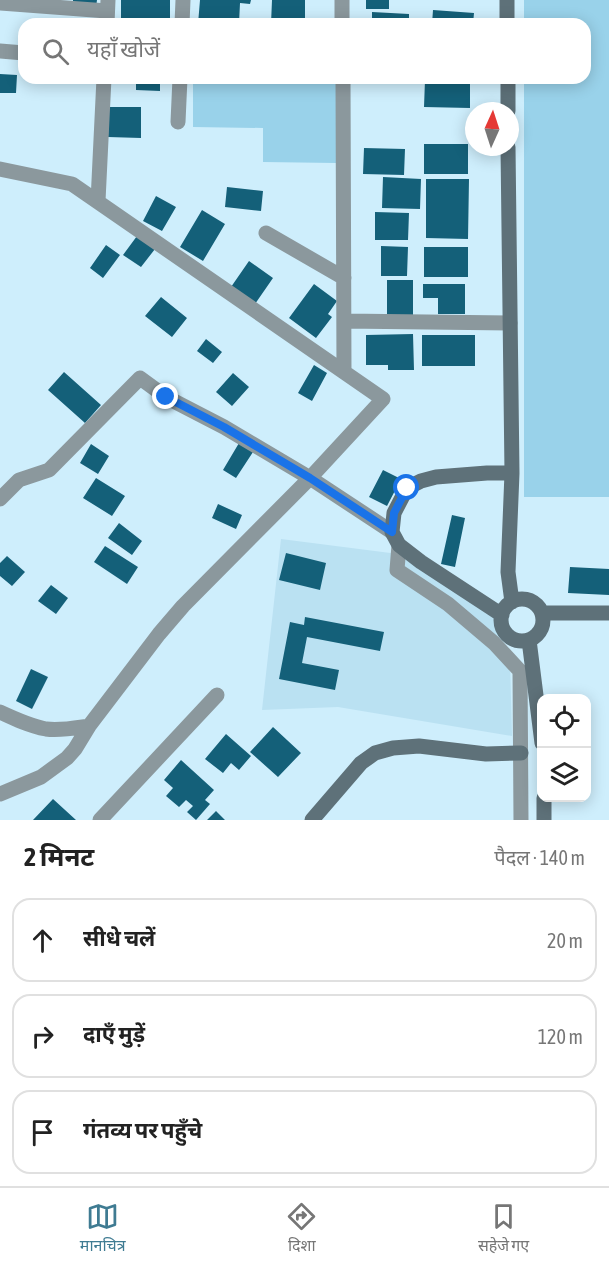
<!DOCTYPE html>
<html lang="hi">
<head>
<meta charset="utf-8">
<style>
	:root { --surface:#fff; --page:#f6f6f6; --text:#222; --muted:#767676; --line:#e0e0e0; --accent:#3f7b92 }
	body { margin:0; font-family:"Asap Condensed","Noto Sans Devanagari",sans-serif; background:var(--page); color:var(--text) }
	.controls { position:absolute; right:18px; bottom:18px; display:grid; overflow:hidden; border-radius:12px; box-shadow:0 3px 15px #0003 }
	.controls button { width:54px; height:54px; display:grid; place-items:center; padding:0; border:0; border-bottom:2px solid var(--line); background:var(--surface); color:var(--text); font:30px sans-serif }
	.compass { position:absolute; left:465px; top:102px; width:54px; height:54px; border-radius:50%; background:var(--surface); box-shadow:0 3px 15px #0003; rotate:3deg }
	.stop { position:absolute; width:18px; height:18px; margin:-14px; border:4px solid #1a73e8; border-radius:50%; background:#fff }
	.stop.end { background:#1a73e8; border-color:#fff; box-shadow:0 2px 6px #0008 }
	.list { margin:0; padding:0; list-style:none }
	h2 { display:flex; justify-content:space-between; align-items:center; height:78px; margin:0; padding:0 24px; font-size:26px }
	h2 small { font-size:20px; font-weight:400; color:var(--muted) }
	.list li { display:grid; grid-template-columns:39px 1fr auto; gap:18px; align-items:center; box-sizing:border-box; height:84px; margin:0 12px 12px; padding:0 12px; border:2px solid var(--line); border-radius:18px }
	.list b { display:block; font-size:22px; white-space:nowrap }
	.list em { font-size:20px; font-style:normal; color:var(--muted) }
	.icon { flex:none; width:33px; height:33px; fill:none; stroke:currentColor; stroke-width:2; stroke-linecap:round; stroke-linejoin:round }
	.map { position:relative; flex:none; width:609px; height:820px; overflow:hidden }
	.search { position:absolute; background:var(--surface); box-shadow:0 3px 15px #0003; left:18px; right:18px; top:18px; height:66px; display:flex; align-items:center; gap:15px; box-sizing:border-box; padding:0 21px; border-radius:18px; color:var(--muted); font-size:22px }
	.sheet { height:366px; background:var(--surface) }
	nav { display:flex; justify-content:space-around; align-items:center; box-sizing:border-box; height:84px; border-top:2px solid var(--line); background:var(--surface); font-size:16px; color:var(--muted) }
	nav a { display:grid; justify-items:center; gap:3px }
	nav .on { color:var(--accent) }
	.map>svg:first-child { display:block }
	.built { fill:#bae1f2 }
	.green { fill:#99d2ea }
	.building { fill:#146079 }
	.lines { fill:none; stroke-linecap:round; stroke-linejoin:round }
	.street { stroke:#8b989d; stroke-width:15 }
	.secondary { stroke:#5e7179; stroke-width:15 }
	.route { stroke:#1a73e8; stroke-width:8 }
</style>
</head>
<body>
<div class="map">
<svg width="609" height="820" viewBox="0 0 609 820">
	<rect width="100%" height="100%" fill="#ceeefc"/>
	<path class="built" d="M281,539l125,16 87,61 17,45 2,75 -174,-29 -76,3z"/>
	<path class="green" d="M524,0h85v497h-85v-419h61v-54h-61z
		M193,78h144l-1,85 -73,-1v-34l-70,-1z"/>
	<path class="building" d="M73,0h24l-1,7 -23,-2z
		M121,0h49v24h-49z
		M200,0h51l-1,4 -10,-1 -1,21h-41z
		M272,0h33v24h-34z
		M366,0h23v9h-23z
		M433,10l41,3 -1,11h-41z
		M372,12l37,2v10h-37z
		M0,74l17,1 -1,18h-16z
		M136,78h24v13l-24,-1z
		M425,80h45v28l-46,-1z
		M109,107h32v31l-33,-1z
		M424,144h44v30h-44z
		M364,148l41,1 -1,26 -41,-1z
		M383,177l38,2 -1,30 -38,-1z
		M426,179h43l-1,60 -42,-1z
		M227,187l36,4 -2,20 -36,-4z
		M156,196l20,11 -14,24 -19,-10z
		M202,210l23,14 -22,37 -23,-14z
		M375,212l34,1 -1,27h-33z
		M137,236l18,13 -14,18 -18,-12z
		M106,245l14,10 -17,23 -13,-10z
		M381,246l27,1 -1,29h-26z
		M424,247h44v30h-44z
		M249,261l24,17 -18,26 -24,-17z
		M387,280h26v36h-26z
		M314,284l23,17 -9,13 4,3 -16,21 -27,-20z
		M423,284h42v30h-27v-16h-15z
		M161,297l26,21 -15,19 -27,-21z
		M413,334l1,36h-26v-5h-22v-30z
		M422,335h53v31h-53z
		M206,339l16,13 -9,11 -16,-12z
		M314,365l13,8 -15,28 -14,-8z
		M64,372l37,33 -16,18 -37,-33z
		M233,373l16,14 -17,19 -16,-14z
		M239,443l14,9 -17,26 -13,-8z
		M91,444l18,12 -11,18 -18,-11z
		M383,470l18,9 -14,27 -18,-9z
		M96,478l29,18 -13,20 -29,-18z
		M218,504l24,11 -6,14 -24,-11z
		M452,515l13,3 -10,49 -14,-3z
		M119,523l23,18 -10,14 -24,-17z
		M105,546l33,21 -11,17 -33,-22z
		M286,553l40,10 -6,27 -41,-10z
		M7,556l18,16 -13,14 -12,-10v-13z
		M570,567l39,2v26l-41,-2z
		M51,585l17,13 -12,16 -18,-13z
		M305,617l79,15 -4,19 -73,-14 -5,26 37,7 -4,20 -56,-11 11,-57 14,3z
		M31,669l17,8 -16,32 -16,-8z
		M273,727l28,26 -23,24 -28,-25z
		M226,734l25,22 -12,14 -8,-7 -8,10 -18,-14z
		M181,760l33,30 -9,10 5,4 -14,16 -9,-8 6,-6 -7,-6 -7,7 -13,-11 7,-8 -9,-8z
		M53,799l23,21h-43z
		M216,811l9,9h-18z"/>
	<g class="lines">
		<path class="street" d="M342,0v24
			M0,3l107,8
			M107,24l1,-24
			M182,24l1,-24
			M0,51l24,2
			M343,78l1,294
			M178,122l2,-44
			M0,169l72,15 311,215 -73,79 -127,128 -24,28 -70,92 -14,23 -8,9 -26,19 -41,17
			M98,201l6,-123
			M266,233l78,45
			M344,321l166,2
			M0,499l19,-19 30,-10 91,-92 26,19 58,30 86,51 82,54
			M399,545l-2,25 51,34 46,39 26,28 1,149
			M0,712c15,7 30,14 46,17 14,2 29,-1 43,-3
			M100,820l117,-125"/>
		<path class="secondary" d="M507,0v24
			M508,78v33
			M501 620a21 21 0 1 1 42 0a21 21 0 1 1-42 0Z
			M512,602l-4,-30 4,-99
			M542,613h67
			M502,615l-81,-53 -22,-17 -7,-13 2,-19 13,-25 14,-7 15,-4 51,-4h25l-4,-326
			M529,640l13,103
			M544,798v22
			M312,820l49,-57 14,-10 18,-5 26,-2 67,8 35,-1"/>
	</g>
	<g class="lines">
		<path class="route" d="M166,397l58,30 86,51 82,54 2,-19 13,-25"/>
	</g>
</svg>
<div class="controls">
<button><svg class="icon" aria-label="locate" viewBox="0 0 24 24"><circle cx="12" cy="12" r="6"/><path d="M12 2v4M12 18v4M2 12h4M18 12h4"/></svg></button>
<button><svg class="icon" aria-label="layers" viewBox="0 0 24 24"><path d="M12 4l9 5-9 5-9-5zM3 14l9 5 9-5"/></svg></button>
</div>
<svg class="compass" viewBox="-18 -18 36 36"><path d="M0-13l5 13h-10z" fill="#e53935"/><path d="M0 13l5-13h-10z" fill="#767676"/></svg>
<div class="stop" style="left:407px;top:488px"></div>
<div class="stop end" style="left:166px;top:397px"></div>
<div class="search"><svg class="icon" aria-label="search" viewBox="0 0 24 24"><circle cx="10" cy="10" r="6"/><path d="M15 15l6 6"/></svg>यहाँ खोजें</div>
</div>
<section class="sheet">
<h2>2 मिनट<small>पैदल · 140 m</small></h2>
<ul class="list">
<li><svg class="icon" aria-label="ahead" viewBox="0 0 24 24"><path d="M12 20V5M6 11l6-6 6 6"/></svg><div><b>सीधे चलें</b></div><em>20 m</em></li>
<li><svg class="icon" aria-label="right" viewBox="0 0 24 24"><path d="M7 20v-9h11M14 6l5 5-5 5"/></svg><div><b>दाएँ मुड़ें</b></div><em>120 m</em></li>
<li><svg class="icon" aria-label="arrive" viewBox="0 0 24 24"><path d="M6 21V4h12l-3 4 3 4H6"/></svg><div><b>गंतव्य पर पहुँचे</b></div></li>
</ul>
</section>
<nav>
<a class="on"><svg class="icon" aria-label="map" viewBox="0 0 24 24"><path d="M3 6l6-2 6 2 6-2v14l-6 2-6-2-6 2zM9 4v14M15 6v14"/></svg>मानचित्र</a>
<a><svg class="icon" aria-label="directions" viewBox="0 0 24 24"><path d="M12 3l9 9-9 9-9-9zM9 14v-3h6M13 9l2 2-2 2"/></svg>दिशा</a>
<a><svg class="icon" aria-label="saved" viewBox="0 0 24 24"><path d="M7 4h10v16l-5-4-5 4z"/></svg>सहेजे गए</a>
</nav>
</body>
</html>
